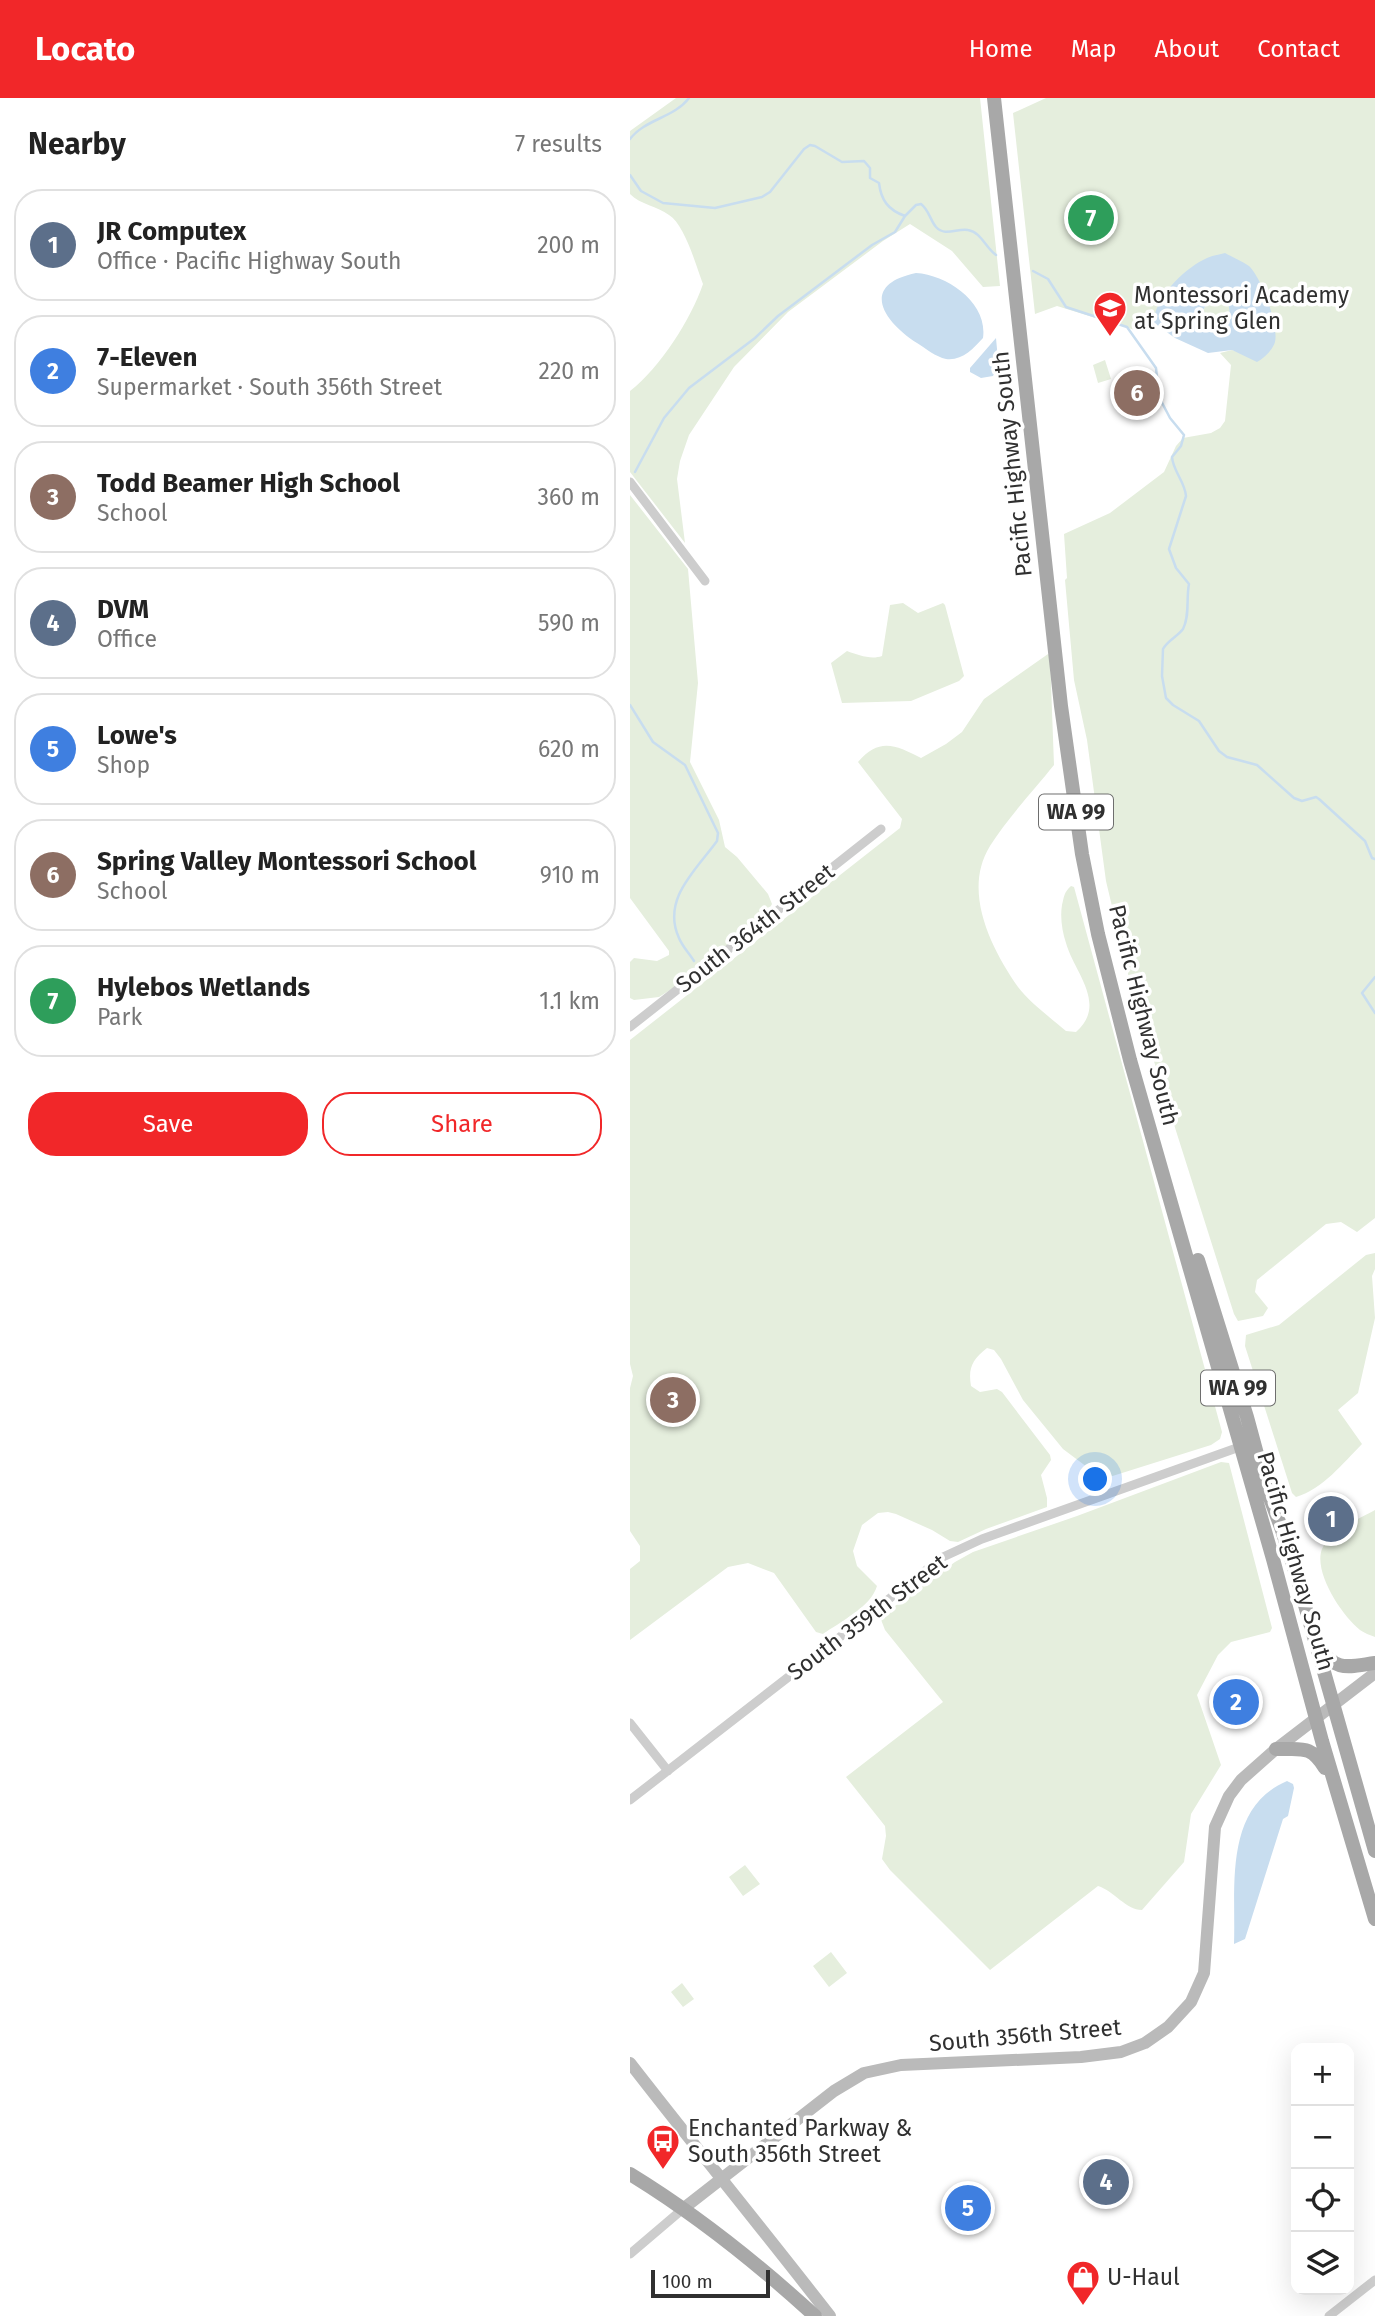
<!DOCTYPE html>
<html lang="en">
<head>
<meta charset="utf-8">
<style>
	:root { --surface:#fff; --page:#f2f2f2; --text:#222; --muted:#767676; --line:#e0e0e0; --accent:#f12729 }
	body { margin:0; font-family:"Fira Sans",sans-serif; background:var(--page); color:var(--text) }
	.controls { position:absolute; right:21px; bottom:21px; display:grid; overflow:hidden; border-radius:14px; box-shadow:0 7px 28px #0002 }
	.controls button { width:63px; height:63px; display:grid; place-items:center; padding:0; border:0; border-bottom:2px solid var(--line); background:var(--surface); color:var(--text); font:35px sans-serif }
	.scale { position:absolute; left:21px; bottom:18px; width:119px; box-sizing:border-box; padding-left:7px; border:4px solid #303030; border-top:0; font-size:19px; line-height:24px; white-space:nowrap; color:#303030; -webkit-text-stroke:5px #fff; paint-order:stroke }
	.you { position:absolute; left:466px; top:1382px; width:24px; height:24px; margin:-18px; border:5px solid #fff; border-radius:50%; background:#1a73e8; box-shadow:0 0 0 10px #1a73e833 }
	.badge { display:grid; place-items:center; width:46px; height:46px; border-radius:50%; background:var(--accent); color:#fff; font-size:23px; font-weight:700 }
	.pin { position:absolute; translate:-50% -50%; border:4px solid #fff; box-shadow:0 2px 7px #0006 }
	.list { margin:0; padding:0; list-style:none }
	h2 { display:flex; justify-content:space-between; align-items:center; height:91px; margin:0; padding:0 28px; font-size:30px }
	h2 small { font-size:23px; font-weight:400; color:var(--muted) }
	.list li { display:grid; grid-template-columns:46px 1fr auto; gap:21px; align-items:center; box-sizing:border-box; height:112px; margin:0 14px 14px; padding:0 14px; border:2px solid var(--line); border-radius:28px }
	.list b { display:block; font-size:26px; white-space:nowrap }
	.list p { margin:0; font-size:23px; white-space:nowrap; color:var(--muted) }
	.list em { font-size:23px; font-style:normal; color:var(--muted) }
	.actions { display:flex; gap:14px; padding:21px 28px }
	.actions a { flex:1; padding:16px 0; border:2px solid var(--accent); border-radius:28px; text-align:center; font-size:24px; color:var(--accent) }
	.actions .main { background:var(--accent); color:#fff }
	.icon { flex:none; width:38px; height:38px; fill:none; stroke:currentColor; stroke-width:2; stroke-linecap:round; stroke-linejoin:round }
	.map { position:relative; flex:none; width:745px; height:2218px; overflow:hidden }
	header { display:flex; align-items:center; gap:42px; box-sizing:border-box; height:98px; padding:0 35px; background:var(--accent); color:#fff }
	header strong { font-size:33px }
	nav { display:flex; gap:38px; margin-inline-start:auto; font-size:24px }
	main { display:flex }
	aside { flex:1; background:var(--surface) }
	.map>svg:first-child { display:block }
	.green { fill:#e5eedd }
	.water { fill:#c8ddef; fill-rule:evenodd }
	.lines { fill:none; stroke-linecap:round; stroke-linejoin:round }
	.stream { stroke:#c8ddef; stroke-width:2.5 }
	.street { stroke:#cdcdcd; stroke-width:9 }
	.secondary { stroke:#bababa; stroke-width:12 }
	.primary { stroke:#a8a8a8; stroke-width:14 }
	.labels { text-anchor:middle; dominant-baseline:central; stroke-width:7; stroke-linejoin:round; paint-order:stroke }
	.shield { fill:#fff; stroke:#6e6e6e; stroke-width:2 }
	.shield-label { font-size:21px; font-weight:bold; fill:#303030 }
	.poi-label { font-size:23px; fill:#303030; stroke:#fff; text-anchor:start }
	.street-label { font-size:23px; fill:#303030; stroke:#fff }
</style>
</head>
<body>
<header>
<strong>Locato</strong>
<nav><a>Home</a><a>Map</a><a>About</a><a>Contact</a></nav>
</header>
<main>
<aside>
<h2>Nearby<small>7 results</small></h2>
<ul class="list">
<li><span class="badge" style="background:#5c6f8a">1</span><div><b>JR Computex</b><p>Office · Pacific Highway South</p></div><em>200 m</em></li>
<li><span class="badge" style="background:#3f7fe0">2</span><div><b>7-Eleven</b><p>Supermarket · South 356th Street</p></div><em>220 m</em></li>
<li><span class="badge" style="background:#8d6e63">3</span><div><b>Todd Beamer High School</b><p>School</p></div><em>360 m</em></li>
<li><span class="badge" style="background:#5c6f8a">4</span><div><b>DVM</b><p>Office</p></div><em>590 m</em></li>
<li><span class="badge" style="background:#3f7fe0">5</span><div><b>Lowe's</b><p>Shop</p></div><em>620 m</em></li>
<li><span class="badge" style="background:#8d6e63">6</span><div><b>Spring Valley Montessori School</b><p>School</p></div><em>910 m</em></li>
<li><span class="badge" style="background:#2e9e5b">7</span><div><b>Hylebos Wetlands</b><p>Park</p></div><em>1.1 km</em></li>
</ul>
<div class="actions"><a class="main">Save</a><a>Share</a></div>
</aside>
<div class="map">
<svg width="745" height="2218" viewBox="0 0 745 2218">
	<rect width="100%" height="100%" fill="#fff"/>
	<path class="green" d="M46,0h304l20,188 -17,1 -31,-36 -42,-27 -27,17 -95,71 -54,55 -45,68 -9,26 -3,18 8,64 -55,-71v-81c30,-23 61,-72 73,-107 -7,-18 -18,-59 -34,-69 -12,-9 -28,-10 -39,-21v-63z
		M416,0h329v1120l-18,14 -16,-10 -15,2 -69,56 -2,12 13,16 -5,8 -25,5 -4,-7 -101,-319 -27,-114 -19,-141 -13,-60 -9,-100 2,-2 -3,-44 46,-21 54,-41 12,-26 7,-8 28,-5 9,-5 5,-7 6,-56 -11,-12 12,-3 9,3 9,-86 -96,49v7l-8,7 -8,1 -81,-25 -22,8 -22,-201z
		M592,199l4,2c6,9 4,16 -1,24l-4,1 -14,-7 -4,-7 6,-9z
		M475,262l6,19 -13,4 -5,-18z
		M0,397l58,74 10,114 -8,79 29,58 6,27 12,10 31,37 4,10 -5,9 -89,72 -19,12 -25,3 -4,-2v-36l4,-4 23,3 12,-6v-4l-39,-53z
		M273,505l15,10 25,-10 2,2 19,71 -5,5 -48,20 -69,2 -11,-40 16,-12c11,4 24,9 35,5l8,-51z
		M418,556l2,2 4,109c-20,25 -48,55 -64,81 -28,45 1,102 28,141 12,16 33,31 48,44l10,1c32,-28 -2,-60 -10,-89 -4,-12 -6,-26 -4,-38 2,-8 2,-13 9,-19l3,1 148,545 -2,7 -9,6 -108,34 -40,-30 -40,-49 -22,-41 -7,-9 -7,-2c-15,12 -19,20 -16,38l9,6 17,-3 5,3 48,63 1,5 -10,15 6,23v9l-61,22 -28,13 -8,-1 -18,-11 -36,-16 -8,-2 -10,1 -16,12 -9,26 4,15 20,20c-6,21 -37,36 -54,48l-7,-2 -42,-59 -26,-10 -20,4 -98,73v-71l10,-8v-15l-10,-15v-143l3,-12 -3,-12v-324l270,-212 2,-9 -44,-57c21,-25 38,-17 63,-4l25,-14 16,-12 22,-33z
		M745,1155v16l-3,7 3,42 -17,75 -20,17 24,34c-19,19 -39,45 -66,53l-4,-4 -47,-147 1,-11 33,-10 87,-70z
		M591,1364l8,1 43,165 -2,4 -39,10 -13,13 -21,40 24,70 -30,49 -7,48 -42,48c-16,0 -28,-19 -44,-24l-108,84 -100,-100 -8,-11 4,-23 -1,-10 -39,-49 97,-75 -58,-72 -5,-13 75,-55 18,-10 104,-36z
		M745,1412v127c-5,-2 -11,-4 -15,-7 -18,-14 -47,-58 -38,-81 8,-18 37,-30 53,-39z
		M115,1767l15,19 -17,12 -14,-19z
		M201,1854l16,21 -18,14 -16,-21z
		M52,1885l12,16 -11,8 -12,-15z"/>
	<path class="water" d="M595,155c7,4 17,8 24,13 12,11 30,59 26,76 -3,9 -11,16 -18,20l-25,-12 -24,3 -33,-15 -21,-15c-1,-23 29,-53 49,-63 6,-4 15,-5 22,-7zM592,199l4,2c5,8 5,22 -5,25l-14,-7 -4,-7 6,-9z
		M286,175c32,2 72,30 67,65 -10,11 -21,23 -37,21 -10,-2 -21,-11 -29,-16 -34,-22 -58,-58 -1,-70z
		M366,240c1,13 4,27 -3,38l-12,2 -11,-6v-4z
		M657,1683l6,3 1,4 -6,28 -5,3 -38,120 -11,5c2,-56 -11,-136 53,-163z"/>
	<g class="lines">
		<path class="stream" d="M0,41c15,-20 44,-21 59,-41
			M0,77l11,16 22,12 52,5 47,-11 8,-5 34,-43 6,-4 5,1 27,16 22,-1 6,7v10l9,5c2,17 9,27 26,33l11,-11 5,-1c8,6 9,16 15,23 9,10 21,1 32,3 13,2 17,17 28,25
			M403,173l15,8 18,28 61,20 29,41 3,29 11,21 14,17 -3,11 -9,11c1,14 13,25 14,39l-17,53 7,19 13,16c-3,14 1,32 -6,45 -6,8 -15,11 -20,20l-1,27 4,22 7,7 26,16 20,30 8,6 30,8 37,33 8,3 14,-4 3,2 46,42 7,17 3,1
			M5,374l29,-54 25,-30 66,-50 23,-22 94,-71 23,-13 10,-16
			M0,607l23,37 32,23 33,68 -1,8c-20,28 -56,58 -38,97 3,8 10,15 15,23
			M745,879l-13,16 13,20"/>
		<path class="street" d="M0,384l75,99
			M0,929l251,-198
			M0,1625l38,48
			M0,1702l313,-243 39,-18 263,-94
			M0,2156l54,-46
			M699,2218l46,-36"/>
		<path class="secondary" d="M0,1965c66,85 134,168 200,253
			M54,2110l150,-117 30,-18 37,-8 180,-8 40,-5 24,-9 23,-16 23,-25 13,-29 11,-146 14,-31 12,-16 35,-31 99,-76"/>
		<path class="primary" d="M364,0l67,608 21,148 16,80 32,126 143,499 49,182 53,178
			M568,1162l49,157 19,70 16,43 15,47 78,274
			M688,1549c19,25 28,20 57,16
			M646,1651c26,1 34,-5 49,19
			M0,2076c67,41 127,89 185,142"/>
	</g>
	<defs>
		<symbol id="school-pin" viewBox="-11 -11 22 30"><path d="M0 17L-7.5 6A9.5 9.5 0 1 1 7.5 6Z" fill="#f12729" stroke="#fff"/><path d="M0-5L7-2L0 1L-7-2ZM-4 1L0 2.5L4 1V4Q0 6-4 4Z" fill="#fff"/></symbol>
		<symbol id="bus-pin" viewBox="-11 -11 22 30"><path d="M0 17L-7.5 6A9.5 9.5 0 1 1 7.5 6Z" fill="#f12729" stroke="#fff"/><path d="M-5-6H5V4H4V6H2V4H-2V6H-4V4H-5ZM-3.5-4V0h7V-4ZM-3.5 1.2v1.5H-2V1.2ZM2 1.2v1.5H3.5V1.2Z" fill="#fff"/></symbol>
		<symbol id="shop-pin" viewBox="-11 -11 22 30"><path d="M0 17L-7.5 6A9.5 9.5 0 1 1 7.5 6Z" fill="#f12729" stroke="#fff"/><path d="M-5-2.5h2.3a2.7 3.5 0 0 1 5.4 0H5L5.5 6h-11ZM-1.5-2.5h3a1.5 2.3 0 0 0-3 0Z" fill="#fff"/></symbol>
	</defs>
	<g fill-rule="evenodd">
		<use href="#school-pin" x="461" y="191" width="38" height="52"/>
		<use href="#bus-pin" x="14" y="2024" width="38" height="52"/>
		<use href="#shop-pin" x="434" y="2160" width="38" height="52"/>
	</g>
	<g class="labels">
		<g class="shield">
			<rect x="409" y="696.5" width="74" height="35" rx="5"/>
			<rect x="571" y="1272.5" width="74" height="35" rx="5"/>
		</g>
		<g class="shield-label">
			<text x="446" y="714">WA 99</text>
			<text x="608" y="1290">WA 99</text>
		</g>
		<g class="poi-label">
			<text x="504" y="197">Montessori Academy<tspan x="504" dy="26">at Spring Glen</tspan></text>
			<text x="58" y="2030">Enchanted Parkway &amp;<tspan x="58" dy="26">South 356th Street</tspan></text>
			<text x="477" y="2179">U-Haul</text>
		</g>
		<g class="street-label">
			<text transform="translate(382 366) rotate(-96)">Pacific Highway South</text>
			<text transform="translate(125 830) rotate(-38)">South 364th Street</text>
			<text transform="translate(514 917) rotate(76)">Pacific Highway South</text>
			<text transform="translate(666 1463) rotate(74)">Pacific Highway South</text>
			<text transform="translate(237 1519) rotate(-37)">South 359th Street</text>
			<text transform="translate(395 1937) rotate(-5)">South 356th Street</text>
		</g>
	</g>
</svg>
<div class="controls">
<button>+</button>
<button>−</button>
<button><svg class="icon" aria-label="locate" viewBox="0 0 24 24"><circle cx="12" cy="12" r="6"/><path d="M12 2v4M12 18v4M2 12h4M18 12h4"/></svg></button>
<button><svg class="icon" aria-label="layers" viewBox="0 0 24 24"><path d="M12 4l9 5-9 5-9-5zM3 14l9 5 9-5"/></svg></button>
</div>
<div class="scale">100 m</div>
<div class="you"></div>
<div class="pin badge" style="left:701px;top:1421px;background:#5c6f8a">1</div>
<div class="pin badge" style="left:606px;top:1604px;background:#3f7fe0">2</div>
<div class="pin badge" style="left:43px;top:1302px;background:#8d6e63">3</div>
<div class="pin badge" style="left:476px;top:2084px;background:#5c6f8a">4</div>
<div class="pin badge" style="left:338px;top:2110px;background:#3f7fe0">5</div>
<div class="pin badge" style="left:507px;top:295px;background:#8d6e63">6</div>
<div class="pin badge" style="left:461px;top:120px;background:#2e9e5b">7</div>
</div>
</main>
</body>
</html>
